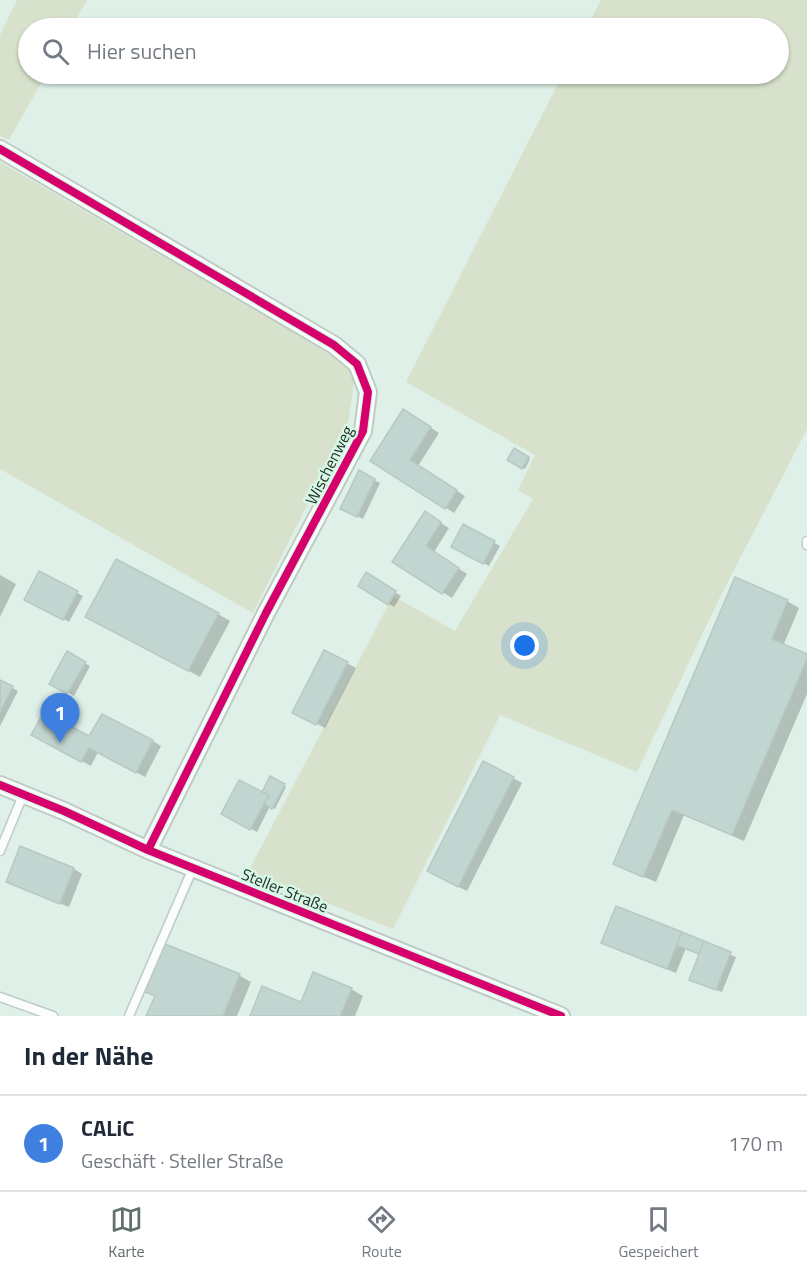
<!DOCTYPE html>
<html lang="de">
<head>
<meta charset="utf-8">
<style>
	:root { --surface:#fff; --page:#f2f2f3; --text:#1f2937; --muted:#747a83; --line:#e0e1e3; --accent:#617068 }
	body { margin:0; font-family:"Titillium Web",sans-serif; background:var(--page); color:var(--text) }
	.you { position:absolute; left:525px; top:646px; width:21px; height:21px; margin:-15px; border:4px solid #fff; border-radius:50%; background:#1a73e8; box-shadow:0 0 0 9px #1a73e833 }
	.badge { display:grid; place-items:center; width:39px; height:39px; border-radius:50%; background:var(--accent); color:#fff; font-size:20px; font-weight:700 }
	.pin { position:absolute; translate:-50% -50px; filter:drop-shadow(0 2px 3px #0008) }
	.pin::after { content:''; position:absolute; top:32px; width:21px; height:18px; background:inherit; clip-path:polygon(0 0,100% 0,50% 100%) }
	.list { margin:0; padding:0; list-style:none }
	h2 { display:flex; justify-content:space-between; align-items:center; height:78px; margin:0; padding:0 24px; font-size:26px }
	h2 small { font-size:20px; font-weight:400; color:var(--muted) }
	.list li { display:grid; grid-template-columns:39px 1fr auto; gap:18px; align-items:center; box-sizing:border-box; height:96px; padding:0 24px; border-top:2px solid var(--line) }
	.list b { display:block; font-size:22px; white-space:nowrap }
	.list p { margin:0; font-size:20px; white-space:nowrap; color:var(--muted) }
	.list em { font-size:20px; font-style:normal; color:var(--muted) }
	.icon { flex:none; width:33px; height:33px; fill:none; stroke:currentColor; stroke-width:2; stroke-linecap:round; stroke-linejoin:round }
	.map { position:relative; flex:none; width:807px; height:1016px; overflow:hidden }
	.search { position:absolute; background:var(--surface); box-shadow:0 2px 4px #0004; left:18px; right:18px; top:18px; height:66px; display:flex; align-items:center; gap:15px; box-sizing:border-box; padding:0 21px; border-radius:33px; color:var(--muted); font-size:22px }
	.sheet { height:174px; background:var(--surface) }
	nav { display:flex; justify-content:space-around; align-items:center; box-sizing:border-box; height:84px; border-top:2px solid var(--line); background:var(--surface); font-size:16px; color:var(--muted) }
	nav a { display:grid; justify-items:center; gap:3px }
	nav .on { color:var(--accent) }
	.map>svg:first-child { display:block }
	.green { fill:#d7e1cb }
	.shadow { fill:#0003 }
	.building { fill:#c2d6d1; stroke:#b8c8c3; stroke-width:1.5 }
	.lines { fill:none; stroke-linecap:round; stroke-linejoin:round }
	.lane-casing { stroke:#beccc5; stroke-width:11 }
	.street-casing { stroke:#beccc5; stroke-width:20 }
	.lane { stroke:#fafdfb; stroke-width:8 }
	.street { stroke:#fafdfb; stroke-width:16 }
	.cycleway-casing { stroke:#d7f7e6; stroke-width:11 }
	.cycleway { stroke:#d6006c; stroke-width:8 }
	.labels { text-anchor:middle; dominant-baseline:central; stroke-width:5; stroke-linejoin:round; paint-order:stroke }
	.street-label { font-size:16px; fill:#1e2b24; stroke:#d7f7e6 }
</style>
</head>
<body>
<div class="map">
<svg width="807" height="1016" viewBox="0 0 807 1016">
	<rect width="100%" height="100%" fill="#def0e7"/>
	<path class="green" d="M17,0h70l-16,28h-43v46h18l-37,66 -9,-4v-101z
		M601,0h206v429l-88,170 -82,173 -137,-57 -107,214 -145,-57 145,-276 62,35 78,-132 -15,-9 17,-35 -129,-73 157,-308h215v-46h-192z
		M0,162l346,201 8,19 -6,41 -95,190 -253,-144z"/>
	<path class="shadow" d="M413,416l26,17 -21,33 47,30 -11,17 -82,-53z
		M514,450l16,9 -5,10 -16,-9z
		M374,480l6,3 -17,36 -15,-8z
		M425,513l24,15 -15,24 33,22 -15,24 -58,-36z
		M464,526l36,20 -11,20 -36,-19z
		M40,573l43,23 -14,26 -43,-23z
		M367,574l34,22 -7,11 -34,-21z
		M0,575l16,9 -16,33z
		M787,601l12,7 -16,38 24,10v38l-63,147 -60,-26 -28,67 -29,-12 -12,-7z
		M218,614l12,7 -30,56 -101,-54z
		M68,654l22,12 -16,30 -23,-13z
		M347,663l9,5 -31,60 -22,-11z
		M0,681l18,10 -18,35z
		M33,735l120,6 8,5 -16,31 -47,-25 -7,14z
		M270,778l16,9 -11,22 -5,-3 -13,26 -34,-19 39,-19z
		M513,778l9,5 -55,108 -30,-15z
		M21,848l53,21 8,5 -13,33 -53,-21 -9,-5z
		M616,908l120,49 -14,35 -26,-10 5,-28 -15,-6 -10,25 -65,-26 -8,-5z
		M166,946l74,30 11,6 -14,34h-89l8,-20z
		M314,974l37,15 12,7 -8,20h-104l51,-12z"/>
	<path class="building" d="M403,409l28,18 -21,33 47,30 -12,19 -75,-48z
		M514,448l15,9 -7,12 -15,-9z
		M359,470l16,9 -18,38 -17,-8z
		M425,511l16,11 -15,24 33,22 -17,26 -50,-32z
		M463,524l32,17 -12,23 -32,-17z
		M116,559l103,54 -31,58 -103,-54z
		M39,571l39,20 -15,29 -39,-20z
		M366,572l30,19 -8,14 -30,-19z
		M735,577l53,23 -16,39 35,15v5l-75,176 -60,-25 -29,67 -30,-13z
		M324,650l24,12 -32,63 -24,-12z
		M67,651l19,11 -19,32 -18,-10z
		M0,680l13,6 -13,26z
		M44,712l45,24 13,-22 51,26 -17,33 -47,-25 -8,14 -50,-27z
		M483,761l31,16 -56,110 -31,-16z
		M270,776l15,8 -13,25 -8,-5 5,-9 -7,-3z
		M239,780l30,15 -19,35 -29,-16z
		M20,846l54,22 -14,36 -54,-22z
		M616,906l66,26 -15,37 -66,-26z
		M682,932l22,9 -5,13 -23,-9z
		M704,941l27,11 -15,38 -27,-10z
		M165,944l75,30 -17,42h-77l9,-20 -10,-4z
		M313,972l39,16 -12,28h-90l12,-30 39,16z"/>
	<g class="lines">
		<defs>
			<path id="lane" d="M807,541v4
				M0,851l23,-56
				M0,997l53,19
				M129,1016l64,-148"/>
			<path id="street" d="M0,149l334,196 23,19 11,28 -5,39 -97,182 -118,237
				M0,785l64,26 84,39 413,166"/>
		</defs>
		<use href="#lane" class="lane-casing"/>
		<use href="#street" class="street-casing"/>
		<use href="#lane" class="lane"/>
		<use href="#street" class="street"/>
		<defs>
			<path id="cycleway" d="M0,149l334,196 23,19 11,28 -5,39 -97,182 -118,237
				M0,785l64,26 84,39 413,166"/>
		</defs>
		<use href="#cycleway" class="cycleway-casing"/>
		<use href="#cycleway" class="cycleway"/>
	</g>
	<g class="labels">
		<g class="street-label">
			<text transform="translate(329 465) rotate(-63)">Wischenweg</text>
			<text transform="translate(285 890) rotate(22)">Steller Straße</text>
		</g>
	</g>
</svg>
<div class="you"></div>
<div class="pin badge" style="left:60px;top:743px;background:#3f7fe0">1</div>
<div class="search"><svg class="icon" aria-label="search" viewBox="0 0 24 24"><circle cx="10" cy="10" r="6"/><path d="M15 15l6 6"/></svg>Hier suchen</div>
</div>
<section class="sheet">
<h2>In der Nähe<small></small></h2>
<ul class="list">
<li><span class="badge" style="background:#3f7fe0">1</span><div><b>CALiC</b><p>Geschäft · Steller Straße</p></div><em>170 m</em></li>
</ul>
</section>
<nav>
<a class="on"><svg class="icon" aria-label="map" viewBox="0 0 24 24"><path d="M3 6l6-2 6 2 6-2v14l-6 2-6-2-6 2zM9 4v14M15 6v14"/></svg>Karte</a>
<a><svg class="icon" aria-label="directions" viewBox="0 0 24 24"><path d="M12 3l9 9-9 9-9-9zM9 14v-3h6M13 9l2 2-2 2"/></svg>Route</a>
<a><svg class="icon" aria-label="saved" viewBox="0 0 24 24"><path d="M7 4h10v16l-5-4-5 4z"/></svg>Gespeichert</a>
</nav>
</body>
</html>
